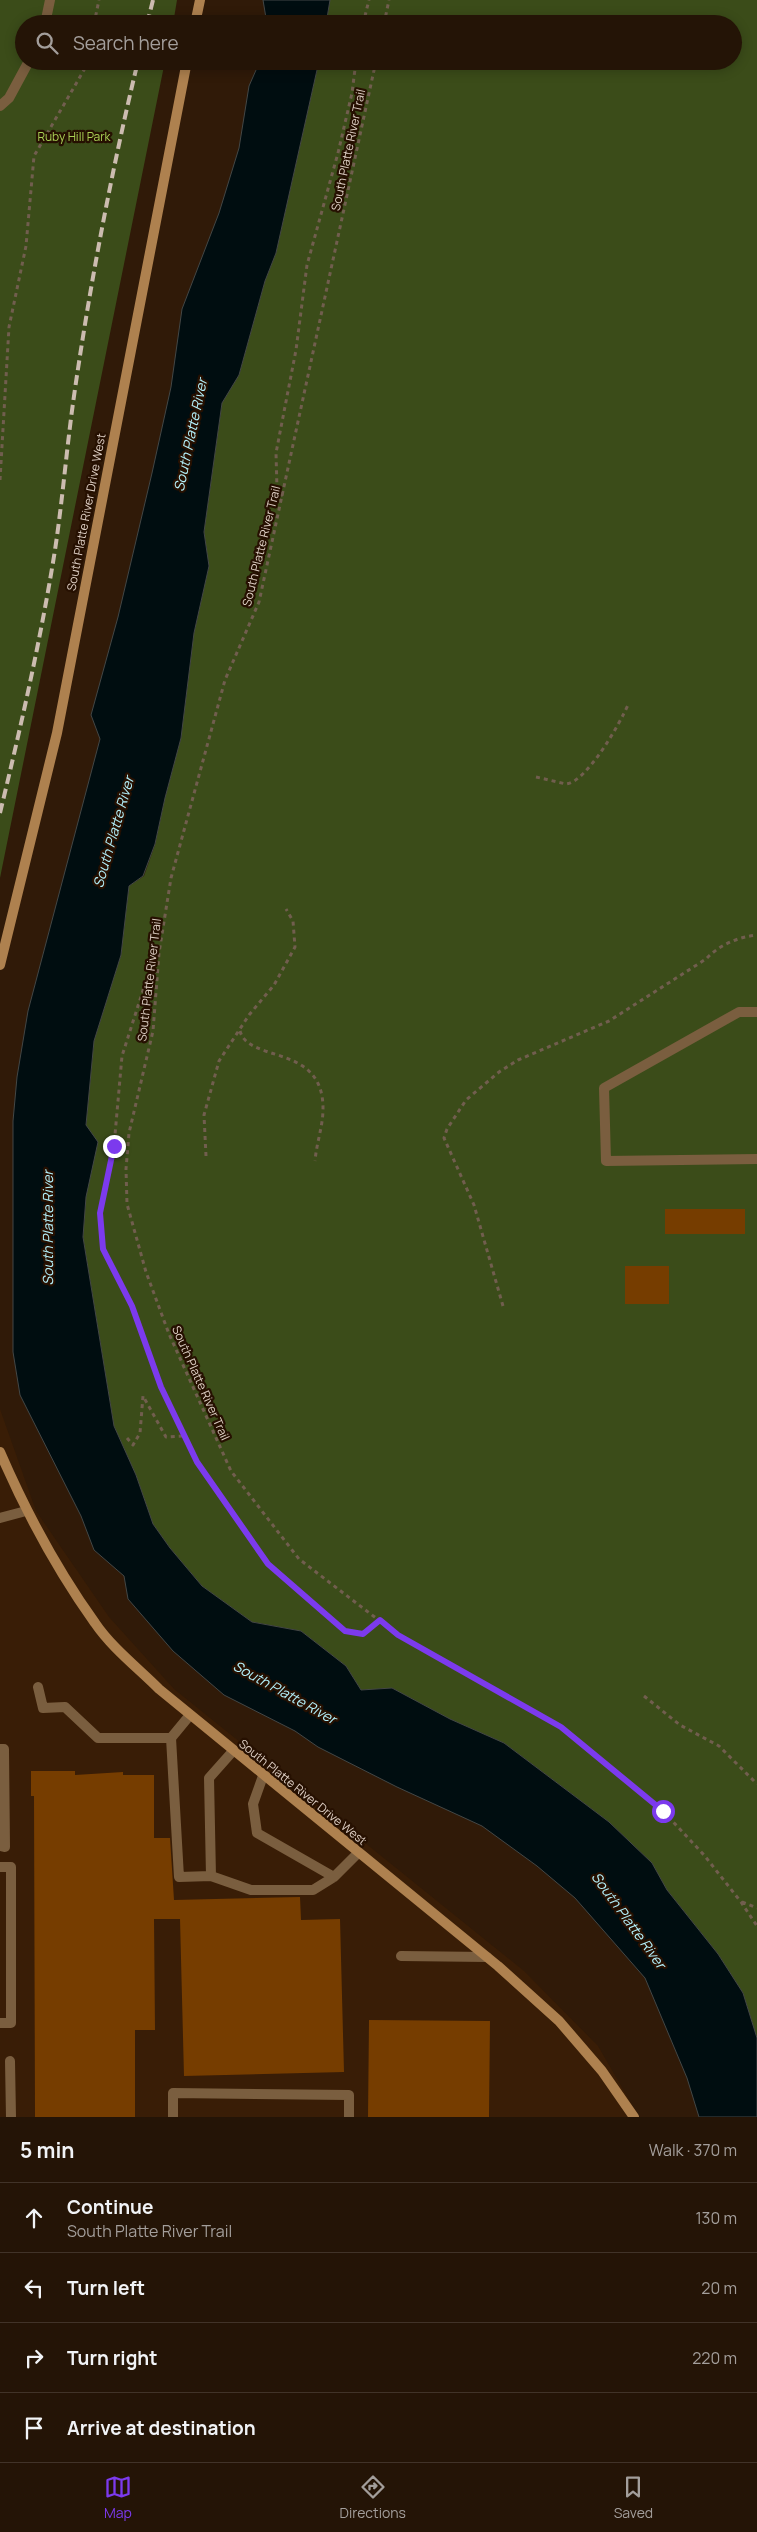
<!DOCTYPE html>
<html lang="en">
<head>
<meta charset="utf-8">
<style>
	:root { --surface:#241406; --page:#2c1d10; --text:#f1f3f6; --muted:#a39e9b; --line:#413328; --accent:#7c3aed }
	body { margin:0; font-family:Manrope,sans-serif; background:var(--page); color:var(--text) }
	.stop { position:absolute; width:15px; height:15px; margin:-11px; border:4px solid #7c3aed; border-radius:50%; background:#fff }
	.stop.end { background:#7c3aed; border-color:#fff; box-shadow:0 1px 5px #0008 }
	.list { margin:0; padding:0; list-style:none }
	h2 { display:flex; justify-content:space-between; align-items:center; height:65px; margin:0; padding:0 20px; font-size:21px }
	h2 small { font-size:16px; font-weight:400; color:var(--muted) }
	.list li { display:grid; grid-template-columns:32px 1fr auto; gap:15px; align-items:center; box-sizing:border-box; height:70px; padding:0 20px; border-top:1px solid var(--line) }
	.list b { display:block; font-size:19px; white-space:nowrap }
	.list p { margin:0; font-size:16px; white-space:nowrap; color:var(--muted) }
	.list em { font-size:16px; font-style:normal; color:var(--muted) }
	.icon { flex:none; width:28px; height:28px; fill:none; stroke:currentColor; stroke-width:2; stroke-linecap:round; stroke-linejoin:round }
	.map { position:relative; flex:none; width:757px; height:2117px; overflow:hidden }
	.search { position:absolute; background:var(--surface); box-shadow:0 2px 12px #0003; left:15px; right:15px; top:15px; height:55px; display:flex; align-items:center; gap:12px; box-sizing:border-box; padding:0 18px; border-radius:28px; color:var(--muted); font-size:19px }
	.sheet { height:345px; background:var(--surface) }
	nav { display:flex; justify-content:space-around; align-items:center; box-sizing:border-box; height:70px; border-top:1px solid var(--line); background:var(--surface); font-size:14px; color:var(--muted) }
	nav a { display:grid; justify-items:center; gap:2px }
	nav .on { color:var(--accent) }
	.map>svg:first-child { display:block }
	.built { fill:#391d06 }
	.green { fill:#3b4c19 }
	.water { fill:#000d10; stroke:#434746 }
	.building { fill:#763d00 }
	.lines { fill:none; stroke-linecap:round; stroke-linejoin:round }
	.path { stroke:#715e4e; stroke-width:3; stroke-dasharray:4 4; stroke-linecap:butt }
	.lane { stroke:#7a5e3f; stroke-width:10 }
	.secondary { stroke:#ae814f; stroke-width:10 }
	.rail { stroke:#ccbcb0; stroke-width:4; stroke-dasharray:10 5; stroke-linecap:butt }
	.route { stroke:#7c3aed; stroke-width:6 }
	.labels { text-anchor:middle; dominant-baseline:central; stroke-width:4.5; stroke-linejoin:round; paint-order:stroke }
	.park-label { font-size:12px; fill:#a9d155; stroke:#261001 }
	.street-label { font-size:12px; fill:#decfc4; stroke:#261001 }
	.water-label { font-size:14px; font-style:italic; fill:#b3f0fb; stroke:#261001 }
</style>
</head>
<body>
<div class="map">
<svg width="757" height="2117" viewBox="0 0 757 2117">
	<rect width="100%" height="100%" fill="#301a08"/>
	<path class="built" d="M0,1409l36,102 73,106 65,72 350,282 74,75 41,71h-639z"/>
	<path class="green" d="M0,0h177l-4,24h-149v37h141l-165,817z
		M330,0h427v2038l-14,-45 -25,-39 -51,-64 -15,-27 -43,-41 -105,-79 -54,-24 -58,-31 -31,2 -15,-24 -45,-35 -49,-9 -50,-36 -32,-38 -17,-24 -17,-49 -22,-49 -31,-189 3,-39v-73l8,-84 27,-86 8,-69 15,-10 11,-31 10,-47 16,-60 13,-105 15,-67 -5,-34 18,-129 17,-28 26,-94 11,-28 43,-192h414v-37h-407z"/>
	<path class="water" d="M263,0h67l-4,24h-59z
		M260,61h59l-43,192 -11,28 -26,94 -17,28 -18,129 5,34 -15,67 -13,105 -16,60 -10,46 -12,32 -14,10 -8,69 -27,86 -8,84 12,17 -12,55 -3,40 31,189 22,49 17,49 17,24 32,38 50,36 49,9 45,35 15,24 31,-2 58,31 54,24 105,79 43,41 15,27 51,64 25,39 14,45v79h-58l-12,-39 -42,-100 -70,-80 -38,-32 -55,-40 -85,-39 -79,-40 -23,-16 -71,-36 -51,-44 -45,-52 -4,-23 -30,-26 -13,-34 -61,-121 -7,-43v-231l4,-44 11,-66 72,-272 -9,-24 27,-98 34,-144 19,-86 11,-78 37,-96 20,-65 10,-62z"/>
	<path class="building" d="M665,1209h80v25h-80z
		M625,1266h44v38h-44z
		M31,1771h44v4l48,-3v3h31v63h16l4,62 126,-3 1,23 39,-1 4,153 -160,4 -4,-157h-26l1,111h-20v87h-100l-1,-321h-3z
		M369,2020l121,1 -1,96h-121z"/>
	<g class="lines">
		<path class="path" d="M94,24l5,-24
			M363,24l6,-24
			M384,24l5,-24
			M376,61l-117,541 -34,78 -54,198 -12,75 -6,78 -24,102 -3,36 1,35 19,68 23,62 62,137 68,88 99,76 163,92 102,84 41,44 37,47 16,24
			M0,480l9,-153 17,-81 8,-90 50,-86 2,-9
			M283,496l-6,-7 -1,-36 20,-103 11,-85 31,-112 14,-60 4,-32
			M536,777l30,7c21,-2 54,-61 62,-79
			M159,953l-6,6 -31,97 -8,90 -14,67 3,36 29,57 29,81 36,75 71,102 77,67 18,3 17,-14
			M240,1031c8,30 73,15 82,65 4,24 -5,42 -7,65
			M206,1156l-2,-41 15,-54 30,-46 25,-30 21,-38 -2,-26 -7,-12
			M503,1306l-29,-101 -30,-67 3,-9 19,-29 33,-28 19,-12 91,-39 97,-62c13,-14 32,-22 51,-24
			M127,1438l6,7 7,-12 3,-37 23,41 19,-1
			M644,1696l36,29 39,21 38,38
			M742,1902l15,6"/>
		<path class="lane" d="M45,24l5,-24
			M0,106l9,-8 20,-37
			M757,1012h-18l-135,76 2,73 151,-2
			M0,1518l26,-7
			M38,1687l5,21 22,-1 33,31h73
			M190,1715l-19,23 8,139 32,-1 40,14h62l21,-13
			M0,1749h4l1,98 -5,-1
			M263,1776l-10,28 4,29 77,44 24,-24
			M0,1867h11v156h-11
			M211,1876l-2,-98 24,-27
			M401,1956l86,1
			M10,2061l1,56
			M173,2117v-24l176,2v22"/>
		<path class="secondary" d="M195,24l5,-24
			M0,965l57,-232 130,-672
			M0,1452c26,60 57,118 95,171 17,25 43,45 64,66l339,277 61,55 43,50 32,46"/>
		<path class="rail" d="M147,24l6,-24
			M0,813c21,-87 41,-175 55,-263 8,-53 12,-107 20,-161 16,-110 37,-220 63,-328"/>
	</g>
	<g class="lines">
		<path class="route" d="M114,1146l-14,67 3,36 29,57 29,81 36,75 71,102 77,67 18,3 17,-14 18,15 163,92 102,84"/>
	</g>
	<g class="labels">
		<g class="park-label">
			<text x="74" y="136">Ruby Hill Park</text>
		</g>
		<g class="street-label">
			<text transform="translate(348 150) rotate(-78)">South Platte River Trail</text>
			<text transform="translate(86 512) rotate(-79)">South Platte River Drive West</text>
			<text transform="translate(261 546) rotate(-76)">South Platte River Trail</text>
			<text transform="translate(149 980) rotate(-83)">South Platte River Trail</text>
			<text transform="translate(201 1383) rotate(66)">South Platte River Trail</text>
			<text transform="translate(303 1792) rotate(39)">South Platte River Drive West</text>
		</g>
		<g class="water-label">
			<text transform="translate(190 435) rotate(-78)">South Platte River</text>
			<text transform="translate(113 832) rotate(-74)">South Platte River</text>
			<text transform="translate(47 1228) rotate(-90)">South Platte River</text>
			<text transform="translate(285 1692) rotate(29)">South Platte River</text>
			<text transform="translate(629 1920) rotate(54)">South Platte River</text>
		</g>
	</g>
</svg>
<div class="stop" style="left:663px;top:1811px"></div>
<div class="stop end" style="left:114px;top:1146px"></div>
<div class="search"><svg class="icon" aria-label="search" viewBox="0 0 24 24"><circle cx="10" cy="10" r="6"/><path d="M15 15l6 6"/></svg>Search here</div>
</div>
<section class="sheet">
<h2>5 min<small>Walk · 370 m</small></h2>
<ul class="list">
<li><svg class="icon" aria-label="ahead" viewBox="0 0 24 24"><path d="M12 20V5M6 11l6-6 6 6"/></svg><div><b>Continue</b><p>South Platte River Trail</p></div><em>130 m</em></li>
<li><svg class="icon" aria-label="left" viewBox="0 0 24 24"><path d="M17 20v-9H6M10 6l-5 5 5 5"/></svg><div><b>Turn left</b></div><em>20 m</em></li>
<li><svg class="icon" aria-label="right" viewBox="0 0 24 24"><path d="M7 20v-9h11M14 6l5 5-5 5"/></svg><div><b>Turn right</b></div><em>220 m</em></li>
<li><svg class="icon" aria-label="arrive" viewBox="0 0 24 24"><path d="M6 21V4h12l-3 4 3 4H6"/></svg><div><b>Arrive at destination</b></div></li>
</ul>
</section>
<nav>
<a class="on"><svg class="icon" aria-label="map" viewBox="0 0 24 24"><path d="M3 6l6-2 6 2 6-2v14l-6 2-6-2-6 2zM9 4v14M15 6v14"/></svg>Map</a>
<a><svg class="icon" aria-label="directions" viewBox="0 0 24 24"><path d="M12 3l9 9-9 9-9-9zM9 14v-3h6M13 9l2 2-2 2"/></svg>Directions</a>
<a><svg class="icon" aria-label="saved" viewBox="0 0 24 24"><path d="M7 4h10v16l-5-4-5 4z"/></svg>Saved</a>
</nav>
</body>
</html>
